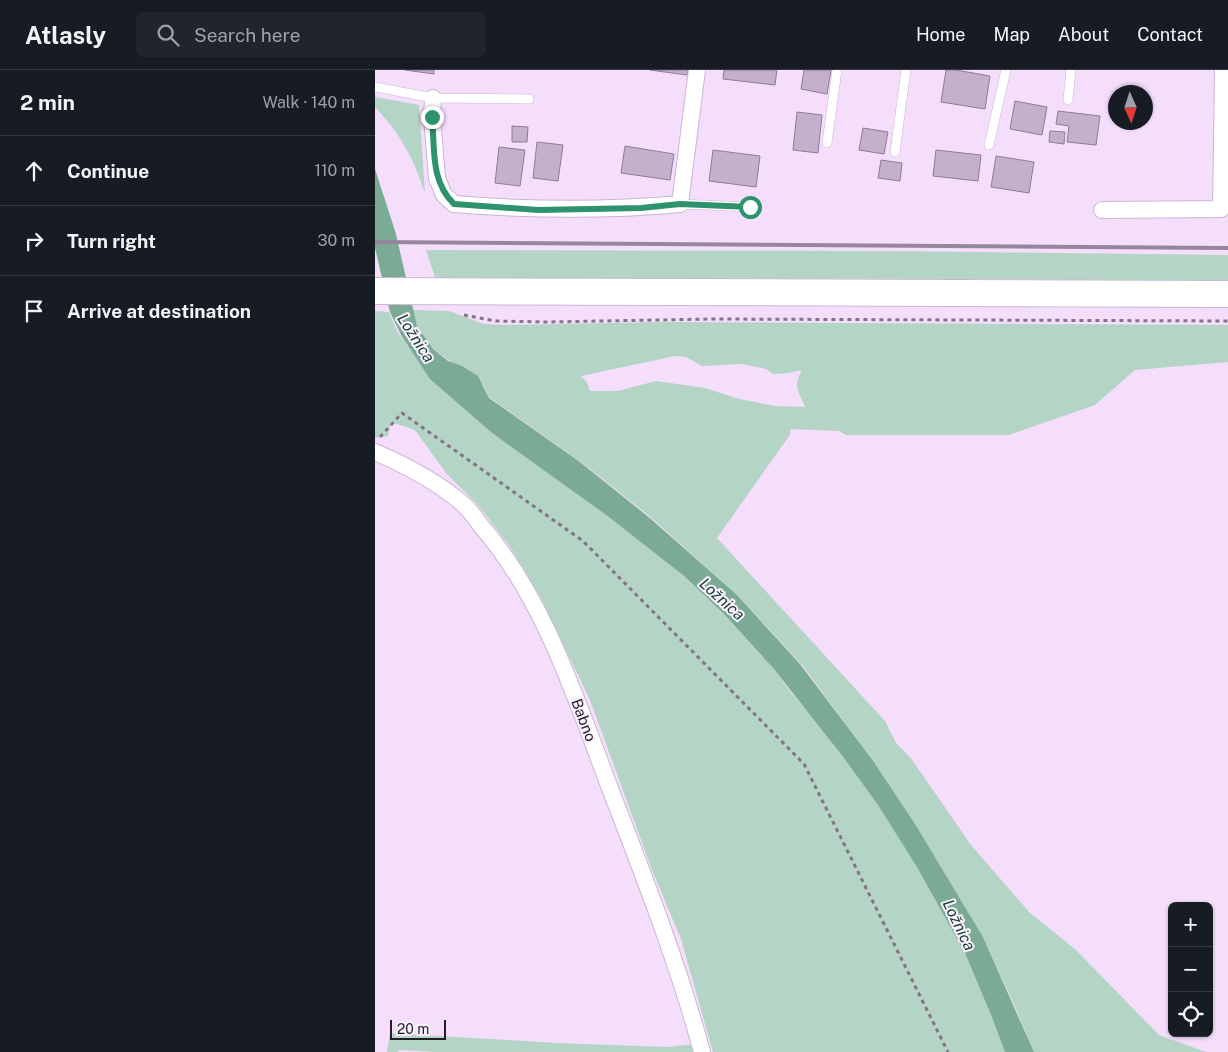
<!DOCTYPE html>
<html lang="en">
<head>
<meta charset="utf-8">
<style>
	:root { --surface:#171b24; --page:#20242c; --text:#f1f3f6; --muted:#9ea1a6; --line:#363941 }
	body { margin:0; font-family:"Public Sans",sans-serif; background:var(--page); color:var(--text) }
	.controls { position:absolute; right:15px; bottom:15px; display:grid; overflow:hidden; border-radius:8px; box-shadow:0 1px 4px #0004 }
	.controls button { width:45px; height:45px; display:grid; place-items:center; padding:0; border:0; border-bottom:1px solid var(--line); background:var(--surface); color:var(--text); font:25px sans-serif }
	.compass { position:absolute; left:733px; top:15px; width:45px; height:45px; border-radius:50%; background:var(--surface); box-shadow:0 1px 4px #0004; rotate:177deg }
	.scale { position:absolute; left:15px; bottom:12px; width:56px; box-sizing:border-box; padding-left:5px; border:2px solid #251e28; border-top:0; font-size:14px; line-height:18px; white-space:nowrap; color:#251e28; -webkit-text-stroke:4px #f9f1fd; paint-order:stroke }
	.stop { position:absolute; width:15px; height:15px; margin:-11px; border:4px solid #2e926d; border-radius:50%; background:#fff }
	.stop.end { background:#2e926d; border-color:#fff; box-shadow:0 1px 5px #0008 }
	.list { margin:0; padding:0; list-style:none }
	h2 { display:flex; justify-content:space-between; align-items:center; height:65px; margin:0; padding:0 20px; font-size:21px }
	h2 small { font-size:16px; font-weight:400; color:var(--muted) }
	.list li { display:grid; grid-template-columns:32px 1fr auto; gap:15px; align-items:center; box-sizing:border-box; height:70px; padding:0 20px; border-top:1px solid var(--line) }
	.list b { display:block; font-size:19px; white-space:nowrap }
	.list em { font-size:16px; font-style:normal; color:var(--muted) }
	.icon { flex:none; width:28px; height:28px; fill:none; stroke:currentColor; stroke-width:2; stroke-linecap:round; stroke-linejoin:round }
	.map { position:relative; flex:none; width:853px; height:982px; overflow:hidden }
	header { display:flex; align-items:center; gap:30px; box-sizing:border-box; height:70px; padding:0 25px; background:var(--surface); border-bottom:1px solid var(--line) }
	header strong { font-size:24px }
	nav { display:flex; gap:28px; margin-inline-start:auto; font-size:18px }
	.search { width:350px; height:45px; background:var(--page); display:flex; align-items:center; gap:12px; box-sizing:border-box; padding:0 18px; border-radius:8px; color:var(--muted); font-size:19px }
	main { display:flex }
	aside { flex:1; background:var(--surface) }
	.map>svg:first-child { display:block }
	.green { fill:#b4d4c5; fill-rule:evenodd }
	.water { fill:#7cab95 }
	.building { fill:#c4afcc; stroke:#8f7b97 }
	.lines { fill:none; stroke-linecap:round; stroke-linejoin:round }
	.lane-casing { stroke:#cab6d3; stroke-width:10 }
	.street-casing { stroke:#cab6d3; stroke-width:18 }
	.primary-casing { stroke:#cab6d3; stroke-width:28 }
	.path { stroke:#827588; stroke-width:3; stroke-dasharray:4 4; stroke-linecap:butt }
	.lane { stroke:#fff; stroke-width:9 }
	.street { stroke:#fff; stroke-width:16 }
	.primary { stroke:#fff; stroke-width:26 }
	.rail { stroke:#95869b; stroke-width:4 }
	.route { stroke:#2e926d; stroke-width:6 }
	.labels { text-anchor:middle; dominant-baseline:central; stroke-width:4; stroke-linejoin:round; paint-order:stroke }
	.street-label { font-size:15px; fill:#251e28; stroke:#f9f1fd }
	.water-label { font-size:16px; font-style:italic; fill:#143c2c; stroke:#f9f1fd }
</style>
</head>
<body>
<header>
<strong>Atlasly</strong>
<div class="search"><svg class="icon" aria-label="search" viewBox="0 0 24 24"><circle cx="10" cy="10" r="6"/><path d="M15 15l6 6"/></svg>Search here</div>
<nav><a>Home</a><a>Map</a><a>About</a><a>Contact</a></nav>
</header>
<main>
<aside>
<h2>2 min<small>Walk · 140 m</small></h2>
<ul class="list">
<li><svg class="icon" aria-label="ahead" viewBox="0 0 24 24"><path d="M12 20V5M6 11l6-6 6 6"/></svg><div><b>Continue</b></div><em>110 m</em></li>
<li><svg class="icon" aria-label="right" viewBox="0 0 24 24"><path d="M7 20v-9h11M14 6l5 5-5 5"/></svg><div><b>Turn right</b></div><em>30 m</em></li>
<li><svg class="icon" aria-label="arrive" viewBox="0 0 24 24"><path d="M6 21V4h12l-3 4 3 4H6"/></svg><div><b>Arrive at destination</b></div></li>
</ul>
</aside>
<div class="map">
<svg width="853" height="982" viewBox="0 0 853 982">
	<rect width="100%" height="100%" fill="#f4defc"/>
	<path class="green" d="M0,27l44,8 6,88c-12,-36 -24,-58 -50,-86z
		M51,180l462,1 340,4v27h-123l-55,-3 -609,-1 -6,-1z
		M38,240l36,1 35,13 19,1 159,-3 566,3v37l-93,8 -40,35 -86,30h-163l-7,-4 -48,-2 -2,7 -72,102 168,183 11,22 14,14 61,88 59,68 45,36 84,86 47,17h-172l-18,-43 -33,-72 -61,-102 -43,-66 -76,-103 -63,-68 -86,-78 -69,-55 -96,-68 -5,-11 -51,-37 -16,-23zM300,286l11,1 16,9 40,-2 24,5 7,5 16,-1 13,-3c-9,17 -4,20 3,37l-30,-1 -36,-7 -34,-11 -49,-7 -38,10h-28l-3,-9 -6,-6z
		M0,241l14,1 9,21 33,46 62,55 88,62 54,40 51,42 39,37 47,52 17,23 32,38 58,78 44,70 39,71 32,73 11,32h-292l-32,-113 -29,-69 -62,-170 -50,-104 -31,-51 -32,-41 -31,-31 -31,-43 -24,-8 -3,14 -13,2z
		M15,963l167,10 110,4 28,-3 2,8h-262l-36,-2 -1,2h-11z"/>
	<path class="water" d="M0,99l21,65 21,92 16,23 15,12 14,5 16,10 11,22 91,64 71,57 86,76 63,69 74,98 43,65 66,110 51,115h-29l-13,-35 -28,-66 -47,-84 -39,-62 -38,-52 -67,-85 -49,-54 -40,-38 -75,-59 -117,-84 -62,-54 -28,-42 -12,-25 -15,-64z"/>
	<path class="building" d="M30,0h29v4z
		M275,0h38l-1,5z
		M349,0h53l-2,15 -52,-6z
		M429,0h27l-4,24 -26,-5z
		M571,0h10l34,6 -5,33 -44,-7z
		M640,31l32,6 -5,28 -32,-6z
		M683,41l42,5 -4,29 -29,-3 2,-16 -13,-2z
		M422,42l25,3 -4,38 -25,-3z
		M137,56l16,1 -1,15h-15z
		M488,58l25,4 -4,22 -25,-4z
		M675,61l15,1 -1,12 -15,-2z
		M162,72l26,3 -5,36 -25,-3z
		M250,76l49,8 -4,26 -49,-7z
		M124,77l26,3 -5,36 -25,-3z
		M338,80l47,6 -4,31 -47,-6z
		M561,80l45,5 -3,26 -45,-5z
		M621,86l38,6 -5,31 -38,-6z
		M506,90l21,3 -2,18 -22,-3z"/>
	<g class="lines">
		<defs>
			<path id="lane" d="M0,17l58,11 96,1
				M693,30l3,-30
				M452,73l10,-73
				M614,75l17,-75
				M520,82l11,-82
				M305,134l70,3"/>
			<path id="street" d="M58,28l-1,19 5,61 7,17 10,9c75,6 150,7 226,0l17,-134
				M727,140l119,-1 2,-139
				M0,382c30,13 63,30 88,52 7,6 13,15 19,23 63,73 95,175 129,264 33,86 67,172 91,261"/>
			<path id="primary" d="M0,221l853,3"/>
		</defs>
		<use href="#lane" class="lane-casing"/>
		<use href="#street" class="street-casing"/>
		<use href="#primary" class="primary-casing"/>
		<path class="path" d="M89,245l32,6 51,1 165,-3 516,2
			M5,367l22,-24 181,128 221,223 144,288"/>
		<use href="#lane" class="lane"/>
		<use href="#street" class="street"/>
		<use href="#primary" class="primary"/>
		<path class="rail" d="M0,172l853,6"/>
	</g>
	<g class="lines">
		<path class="route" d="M57,47c3,31 -2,64 22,87l84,6 103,-2 39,-4 70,3"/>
	</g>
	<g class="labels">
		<g class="street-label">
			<text transform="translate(209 650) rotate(69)">Babno</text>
		</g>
		<g class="water-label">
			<text transform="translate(41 268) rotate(57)">Ložnica</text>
			<text transform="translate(347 529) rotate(42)">Ložnica</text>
			<text transform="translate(584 855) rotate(64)">Ložnica</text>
		</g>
	</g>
</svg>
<div class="controls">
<button>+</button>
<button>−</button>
<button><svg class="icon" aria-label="locate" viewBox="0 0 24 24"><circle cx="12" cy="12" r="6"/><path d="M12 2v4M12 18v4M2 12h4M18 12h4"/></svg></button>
</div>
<svg class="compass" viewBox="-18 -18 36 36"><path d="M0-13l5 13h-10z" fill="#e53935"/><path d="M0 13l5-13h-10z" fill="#9ea1a6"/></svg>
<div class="scale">20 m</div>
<div class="stop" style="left:375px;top:137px"></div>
<div class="stop end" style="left:57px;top:47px"></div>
</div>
</main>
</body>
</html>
